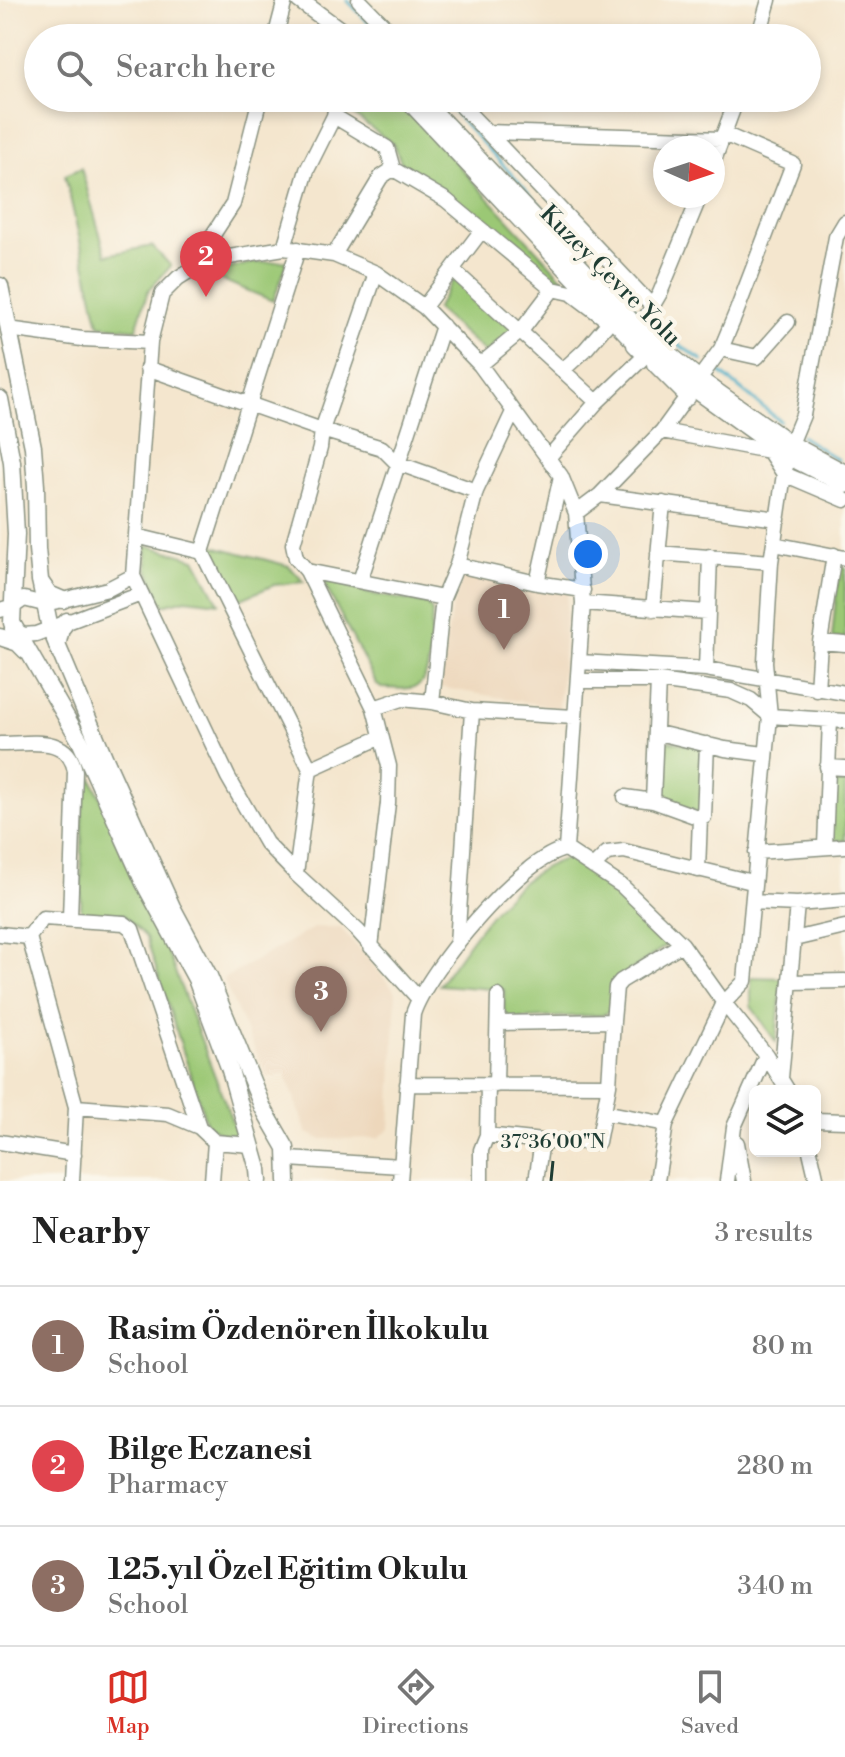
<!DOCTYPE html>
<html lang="en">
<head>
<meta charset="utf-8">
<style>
	:root { --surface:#fff; --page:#f6f6f6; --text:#222; --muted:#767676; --line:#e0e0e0; --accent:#d93025 }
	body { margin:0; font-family:"Libre Bodoni",serif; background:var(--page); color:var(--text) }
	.controls { position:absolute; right:24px; bottom:24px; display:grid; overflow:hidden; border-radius:12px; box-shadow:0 4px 12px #0003 }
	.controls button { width:72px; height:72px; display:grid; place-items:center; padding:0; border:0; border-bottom:2px solid var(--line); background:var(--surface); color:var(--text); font:40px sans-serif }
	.compass { position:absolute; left:653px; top:136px; width:72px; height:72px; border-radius:50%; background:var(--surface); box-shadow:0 4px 12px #0003; rotate:93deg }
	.you { position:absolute; left:588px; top:554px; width:28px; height:28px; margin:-20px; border:6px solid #fff; border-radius:50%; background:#1a73e8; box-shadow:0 0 0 12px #1a73e833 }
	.badge { display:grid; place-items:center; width:52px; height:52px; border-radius:50%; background:var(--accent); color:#fff; font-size:26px; font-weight:700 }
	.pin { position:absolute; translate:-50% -66px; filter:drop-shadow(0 2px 4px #0008) }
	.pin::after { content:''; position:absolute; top:42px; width:28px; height:24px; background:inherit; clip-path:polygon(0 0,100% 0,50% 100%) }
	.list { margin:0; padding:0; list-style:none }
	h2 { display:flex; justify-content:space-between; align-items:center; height:104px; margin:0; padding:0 32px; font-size:34px }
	h2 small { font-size:26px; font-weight:400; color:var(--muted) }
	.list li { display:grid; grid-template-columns:52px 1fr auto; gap:24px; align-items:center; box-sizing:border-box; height:120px; padding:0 32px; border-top:2px solid var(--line) }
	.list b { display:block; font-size:30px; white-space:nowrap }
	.list p { margin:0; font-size:26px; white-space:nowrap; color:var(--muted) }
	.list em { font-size:26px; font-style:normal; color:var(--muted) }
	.icon { flex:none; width:44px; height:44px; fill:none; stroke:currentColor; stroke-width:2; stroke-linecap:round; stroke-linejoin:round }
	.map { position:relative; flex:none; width:845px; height:1181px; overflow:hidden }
	.search { position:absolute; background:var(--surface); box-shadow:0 4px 12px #0003; left:24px; right:24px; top:24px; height:88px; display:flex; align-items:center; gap:20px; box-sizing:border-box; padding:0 28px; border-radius:44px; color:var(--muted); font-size:30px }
	.sheet { height:464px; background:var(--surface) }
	nav { display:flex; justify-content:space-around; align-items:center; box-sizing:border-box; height:112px; border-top:2px solid var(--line); background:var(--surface); font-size:22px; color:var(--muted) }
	nav a { display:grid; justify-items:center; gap:4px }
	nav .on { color:var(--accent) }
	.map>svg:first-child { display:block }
	.built { fill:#edd7bb }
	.green { fill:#9bc875; stroke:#5d8254; stroke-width:2 }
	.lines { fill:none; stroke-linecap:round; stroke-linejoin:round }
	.stream { stroke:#48aec7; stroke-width:3 }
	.minor-casing { stroke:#8a9281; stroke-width:17 }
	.major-casing { stroke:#8a9281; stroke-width:19 }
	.minor { stroke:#fff; stroke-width:14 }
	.major { stroke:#fff; stroke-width:16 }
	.ticks { fill:none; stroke:#1f3d34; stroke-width:3 }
	.labels { text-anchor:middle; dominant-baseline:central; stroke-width:8; stroke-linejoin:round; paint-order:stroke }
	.street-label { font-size:24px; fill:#1f3d34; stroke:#fbf7ec }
	.ticks-label { font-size:20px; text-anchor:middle; fill:#1f3d34; stroke:#fbf7ec; stroke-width:8; stroke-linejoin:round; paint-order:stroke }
</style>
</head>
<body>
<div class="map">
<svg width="845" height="1181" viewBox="0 0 845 1181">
	<rect width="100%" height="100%" fill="#fbf7ec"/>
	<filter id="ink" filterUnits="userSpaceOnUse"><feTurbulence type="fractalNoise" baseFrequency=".0125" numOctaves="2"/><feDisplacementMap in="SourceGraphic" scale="16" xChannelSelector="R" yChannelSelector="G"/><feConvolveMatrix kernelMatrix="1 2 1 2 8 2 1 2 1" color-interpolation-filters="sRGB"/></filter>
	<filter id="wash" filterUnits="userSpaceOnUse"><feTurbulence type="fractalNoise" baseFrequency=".006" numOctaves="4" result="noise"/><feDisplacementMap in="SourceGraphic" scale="32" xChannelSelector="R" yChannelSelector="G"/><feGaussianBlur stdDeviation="1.8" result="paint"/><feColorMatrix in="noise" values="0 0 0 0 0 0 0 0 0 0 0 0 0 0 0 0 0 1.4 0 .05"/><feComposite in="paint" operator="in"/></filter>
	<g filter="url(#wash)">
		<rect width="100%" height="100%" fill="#f4e6ce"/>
		<path class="built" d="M464,573l104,18 -9,117 -120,-21 12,-74z
			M315,927l26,1 55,64 -6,137 -12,9 -57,1 -14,-6 -22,-60 -18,5 -44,-99z"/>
		<path class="green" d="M344,98h52l171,185h-11l-98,-81 -56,-38 -9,-20 -50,-37z
			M81,168l25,87 46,-9 19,20 -23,25 -12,38 -37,-4 -34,-150z
			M288,261l-15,40 -66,-27 45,-11z
			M455,276l58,52 -27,25 -50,-44z
			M146,545l49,14 24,44 -33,-4 -23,6 -15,-35z
			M210,545l79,21 15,16 -30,3 -35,15z
			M839,566l6,1v72l-13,-1z
			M329,579l38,14 61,11 4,8c-1,17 0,64 -13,73 -9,6 -27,3 -38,3l-5,-5 -51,-98z
			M665,740l39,8 -4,65 -38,-11z
			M83,760l62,133 92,241h-15l-15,-9 -61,-188 -22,-22 -43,-3z
			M832,774h13v67l-16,-1z
			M569,858l51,30 51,54 -57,40 -4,28 -7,5 -99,4v-29l-65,-5c34,-46 71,-112 130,-127z
			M751,977l31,1 -6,64 -25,-36z"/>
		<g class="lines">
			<path class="stream" d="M347,0l36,38
				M441,98l196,212
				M656,330l46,30
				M717,370l63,51
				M801,436l37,24"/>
		</g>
	</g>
	<g filter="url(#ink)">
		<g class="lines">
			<defs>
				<path id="minor" d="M359,0l37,38
					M275,38l10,-38
					M758,38l11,-38
					M454,98l33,34 235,7
					M334,116l53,32 6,21 53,31 107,89 18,4 36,27
					M487,132l165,174
					M713,163l24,-65
					M284,248l23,-78 27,-54 3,-18
					M334,255l47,-78 12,-8
					M199,265l4,-15 30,-46 27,-106
					M453,270l144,132
					M424,307l58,-77
					M8,329l74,10 68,3
					M639,329l21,-36 40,-97
					M721,349l36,8 31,-35
					M654,364l34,34
					M480,365l41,-34 32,-42
					M147,368l175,62 60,18 15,15 79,28
					M564,369l21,-19 24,-28
					M699,379l22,-30 15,-36 57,-149 -69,-30
					M662,431l29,-40
					M791,444l12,-29 33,-178 9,-15
					M548,458l49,-56 48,-46 -11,-11
					M786,466l-2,8 61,26
					M561,476l-24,107 46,7
					M600,495l178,24
					M576,513l24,-18 62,-64 107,20 15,23 -13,88 -6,100 5,54 -25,265 -21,22 -58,121 -9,57
					M136,536l66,16
					M774,544l71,14
					M658,553l113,9
					M457,565l80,18
					M307,571l136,27
					M360,581l83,-255
					M583,603l124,9
					M653,609l10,-106
					M0,610l14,-4 10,-7 20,5 19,-4 45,-11 25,-13
					M12,629l12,6 12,-1 105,-40
					M820,642l25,2
					M579,662l127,7 139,24
					M706,669l4,-113
					M578,681h80l73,10 20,9 19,16 75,5
					M817,690l3,-48 14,-87
					M374,708l27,-9 31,3
					M472,711l102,6
					M658,733l67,16 39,5
					M0,744c30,0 68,-10 75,27l-5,147
					M827,767l18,1
					M310,769l71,-32
					M625,797l28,4 47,17
					M653,801l5,-120
					M825,846l5,-126
					M756,852l89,-6
					M593,867l14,-14 17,-2 128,31
					M698,870l2,-52 4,-1 3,-73
					M296,874l14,-105 -108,-217 96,-303
					M753,902l44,2 48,-4
					M0,934l29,3
					M794,939l51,-12
					M457,944l15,-233 -40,-9 11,-104 14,-33 19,-74 37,-79
					M371,947l17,-144 1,-37 -15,-58 -67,-137 -11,-13 -3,-14 27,-96 2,-18 54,-157
					M790,982l55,-1
					M418,998l-60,-67 -62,-57 -30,-31 -38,-66 -95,-201 17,-234 12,-48 16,-16 27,-17 79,-13 50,7 42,18 48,34 56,58 81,111 15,37 7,90 -17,246
					M498,1023l115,-2 3,-34 5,-6 61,-37
					M781,1078l16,-174
					M407,1084l202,1
					M496,1085l2,-89
					M76,1107l92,7 31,13 16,15 36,3
					M604,1112l62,12
					M815,1120l30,1
					M487,1135l55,6 56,1 11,-57 4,-64
					M0,1142l74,12
					M737,1143l7,38
					M810,1151l7,30
					M288,1159l113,7
					M72,1181l4,-74 -47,-170 14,-19 81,5 8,6 67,198
					M212,1181l3,-39
					M400,1181l13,-167c13,-42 109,-158 153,-165l56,37 60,58 42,59 42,52 22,36
					M481,1181v-31l6,-15 1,-50
					M536,1181l6,-40
					M727,1181l7,-54 32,-72"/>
				<path id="major" d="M299,0l52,38
					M406,98l224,239 62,50 96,69 57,29
					M421,98l218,231 60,50 92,65 54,29
					M0,286l33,161 3,39 1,63 3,31 10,48 55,131 67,148 37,69 54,132 23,40 1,33
					M0,399l12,63 4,72 -4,89 68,118 64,142 52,96 34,91 28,99 1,12
					M40,581l9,13 14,6
					M0,637l18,6 8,8
					M57,646l4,-17 6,-8"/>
			</defs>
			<use href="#minor" class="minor-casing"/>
			<use href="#major" class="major-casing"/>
			<use href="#minor" class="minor"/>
			<use href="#major" class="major"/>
		</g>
	</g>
	<path class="ticks" d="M551,1181l2,-20"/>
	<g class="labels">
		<g class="street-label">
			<text transform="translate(610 276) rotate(45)">Kuzey Çevre Yolu</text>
		</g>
	</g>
	<g class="ticks-label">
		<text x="553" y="1148">37°36'00"N</text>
	</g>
</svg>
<div class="controls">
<button><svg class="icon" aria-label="layers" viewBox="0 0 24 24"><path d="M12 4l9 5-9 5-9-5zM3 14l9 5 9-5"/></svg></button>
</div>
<svg class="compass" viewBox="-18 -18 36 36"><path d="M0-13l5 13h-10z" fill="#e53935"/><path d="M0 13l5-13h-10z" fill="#767676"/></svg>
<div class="you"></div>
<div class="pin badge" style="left:504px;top:650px;background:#8d6e63">1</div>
<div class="pin badge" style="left:206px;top:297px;background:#e0444e">2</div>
<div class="pin badge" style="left:321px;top:1032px;background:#8d6e63">3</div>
<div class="search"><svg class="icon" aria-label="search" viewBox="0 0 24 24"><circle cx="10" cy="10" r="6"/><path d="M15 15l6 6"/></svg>Search here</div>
</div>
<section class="sheet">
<h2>Nearby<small>3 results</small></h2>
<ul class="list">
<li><span class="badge" style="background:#8d6e63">1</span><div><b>Rasim Özdenören İlkokulu</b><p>School</p></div><em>80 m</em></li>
<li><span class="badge" style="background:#e0444e">2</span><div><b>Bilge Eczanesi</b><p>Pharmacy</p></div><em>280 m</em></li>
<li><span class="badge" style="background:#8d6e63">3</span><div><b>125.yıl Özel Eğitim Okulu</b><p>School</p></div><em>340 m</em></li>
</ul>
</section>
<nav>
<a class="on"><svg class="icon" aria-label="map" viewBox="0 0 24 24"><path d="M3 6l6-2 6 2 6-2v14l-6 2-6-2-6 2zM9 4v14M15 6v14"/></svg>Map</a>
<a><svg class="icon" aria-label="directions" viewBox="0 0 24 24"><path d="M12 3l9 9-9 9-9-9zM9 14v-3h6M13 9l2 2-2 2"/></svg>Directions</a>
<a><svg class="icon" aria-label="saved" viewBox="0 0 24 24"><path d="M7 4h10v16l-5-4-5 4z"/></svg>Saved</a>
</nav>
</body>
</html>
